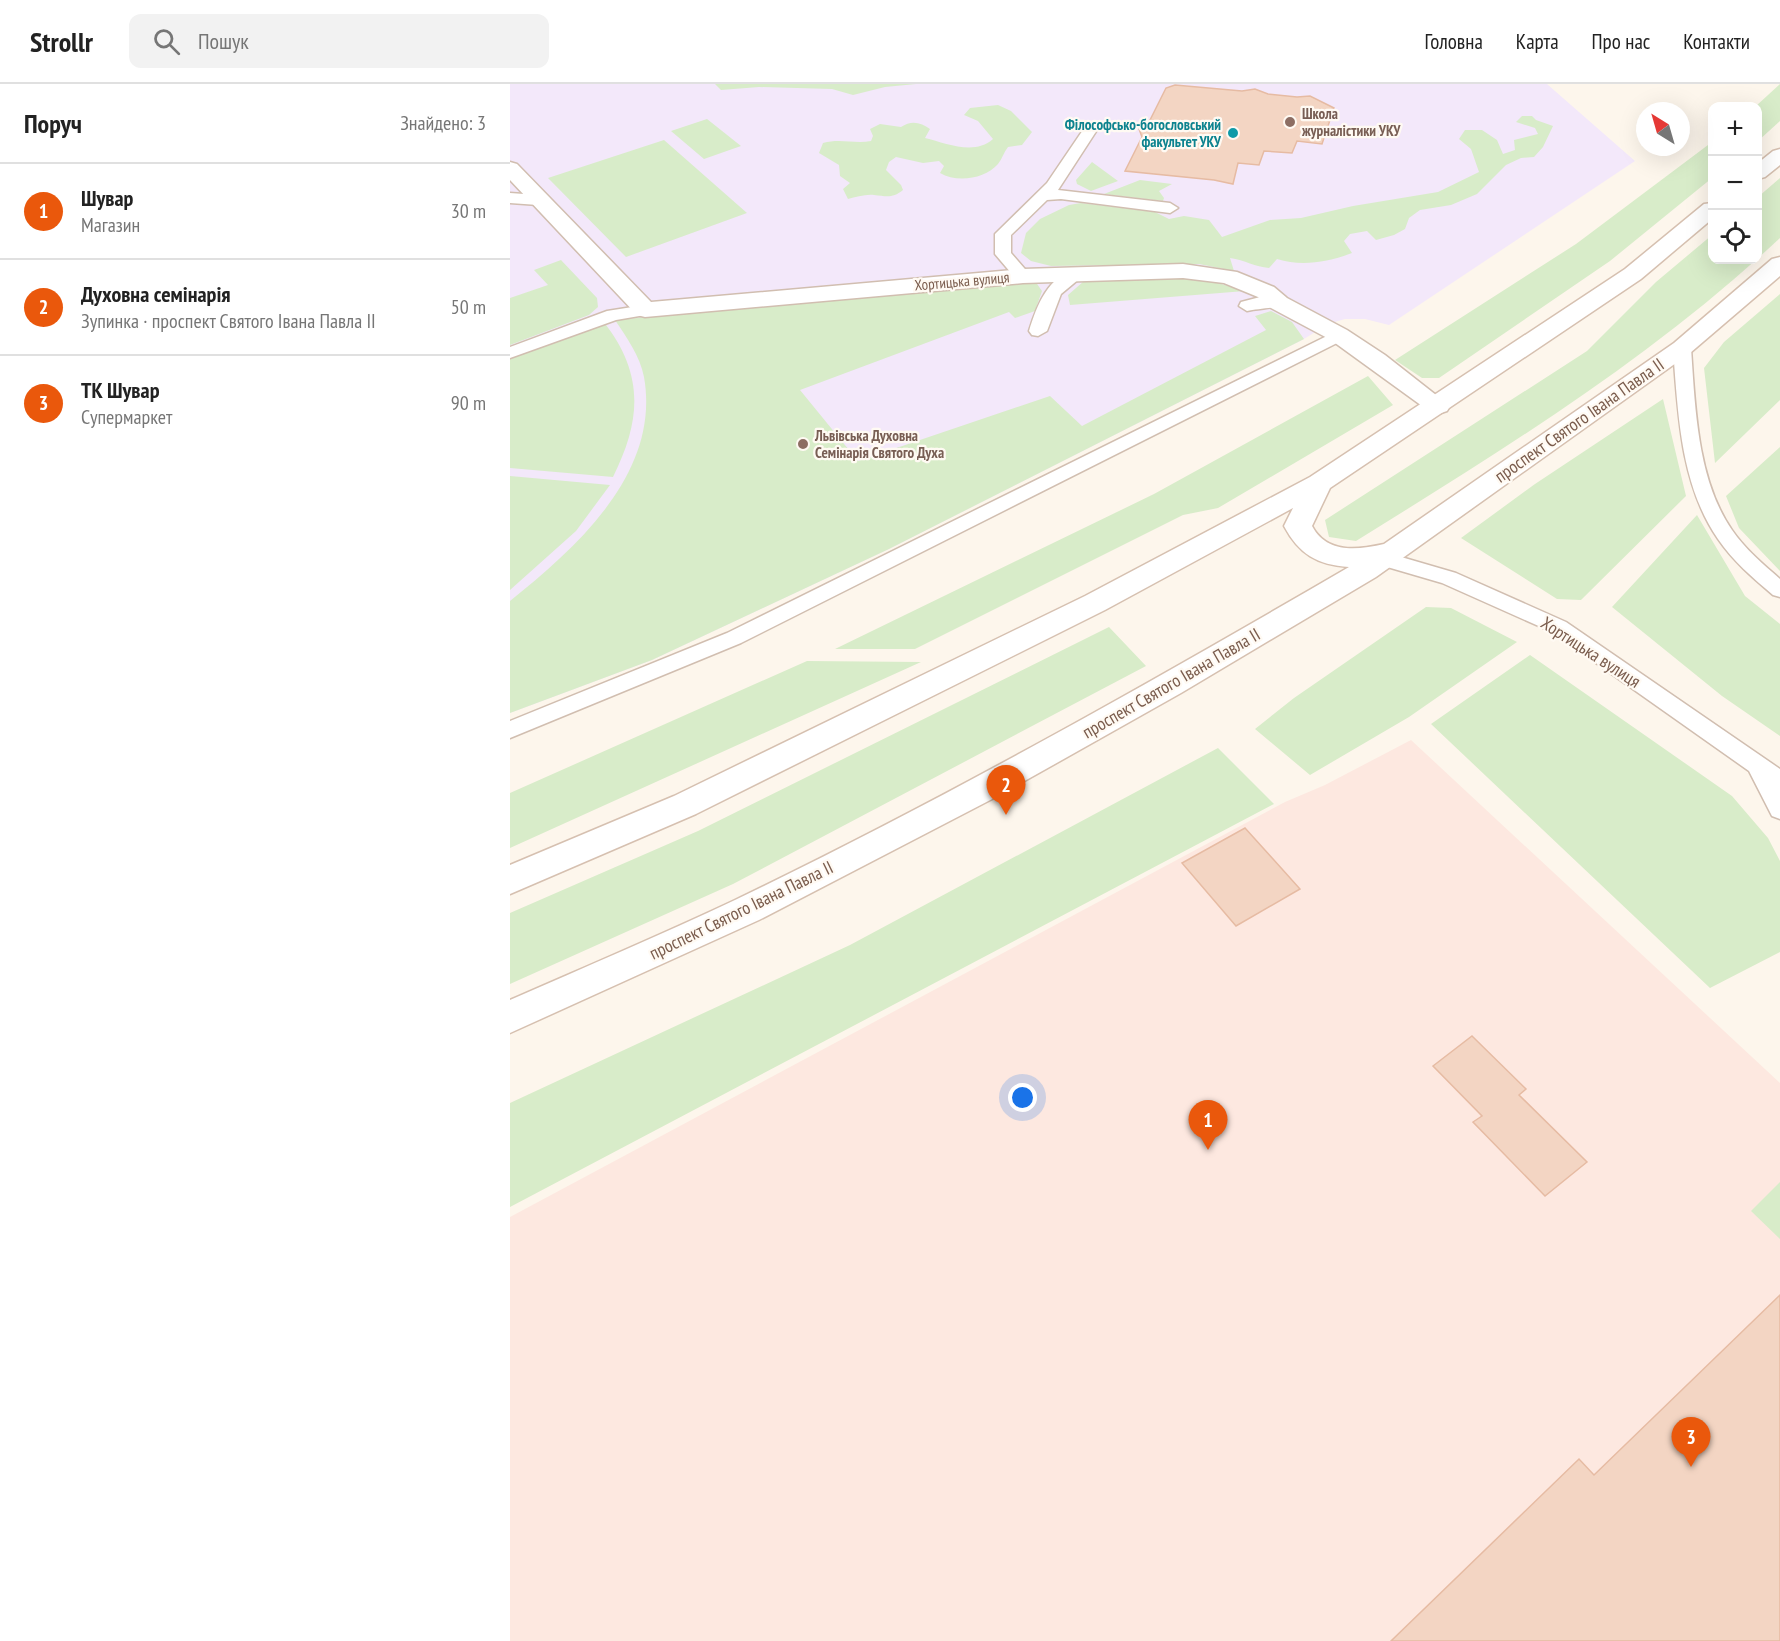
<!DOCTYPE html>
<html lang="uk">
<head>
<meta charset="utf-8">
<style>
	:root { --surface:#fff; --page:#f2f2f2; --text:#222; --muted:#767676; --line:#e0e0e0; --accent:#ea580c }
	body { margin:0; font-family:"PT Sans Narrow",sans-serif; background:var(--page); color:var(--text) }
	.controls { position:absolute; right:18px; top:18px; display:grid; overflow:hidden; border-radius:12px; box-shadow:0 6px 24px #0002 }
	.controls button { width:54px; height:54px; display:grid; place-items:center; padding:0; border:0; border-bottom:2px solid var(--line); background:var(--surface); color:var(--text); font:30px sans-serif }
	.compass { position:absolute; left:1126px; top:18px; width:54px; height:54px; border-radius:50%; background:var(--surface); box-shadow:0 6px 24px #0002; rotate:323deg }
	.you { position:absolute; left:513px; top:1014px; width:21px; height:21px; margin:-15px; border:4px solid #fff; border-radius:50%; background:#1a73e8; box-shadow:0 0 0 9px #1a73e833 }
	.badge { display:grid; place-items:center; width:39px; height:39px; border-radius:50%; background:var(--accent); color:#fff; font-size:20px; font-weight:700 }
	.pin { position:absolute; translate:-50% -50px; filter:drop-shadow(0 2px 3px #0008) }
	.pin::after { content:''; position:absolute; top:32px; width:21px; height:18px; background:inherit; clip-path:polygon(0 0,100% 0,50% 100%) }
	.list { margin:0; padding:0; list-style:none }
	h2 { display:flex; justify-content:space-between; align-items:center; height:78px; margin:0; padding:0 24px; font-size:26px }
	h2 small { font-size:20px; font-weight:400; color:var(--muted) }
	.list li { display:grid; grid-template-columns:39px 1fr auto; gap:18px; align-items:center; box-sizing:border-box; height:96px; padding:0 24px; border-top:2px solid var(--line) }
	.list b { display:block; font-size:22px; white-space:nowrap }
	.list p { margin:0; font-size:20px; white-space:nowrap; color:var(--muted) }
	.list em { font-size:20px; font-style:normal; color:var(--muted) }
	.icon { flex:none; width:33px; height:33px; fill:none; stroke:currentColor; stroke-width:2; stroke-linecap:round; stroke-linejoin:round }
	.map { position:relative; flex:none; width:1270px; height:1557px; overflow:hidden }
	header { display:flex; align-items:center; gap:36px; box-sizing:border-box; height:84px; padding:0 30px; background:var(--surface); border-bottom:2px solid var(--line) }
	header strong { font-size:28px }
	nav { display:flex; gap:33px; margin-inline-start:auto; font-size:21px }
	.search { width:420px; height:54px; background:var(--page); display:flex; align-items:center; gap:15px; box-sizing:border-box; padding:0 21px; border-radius:12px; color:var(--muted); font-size:22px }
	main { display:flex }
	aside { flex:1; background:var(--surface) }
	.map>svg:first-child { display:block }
	.commercial { fill:#fde8e0 }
	.education { fill:#f3e8fa }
	.green { fill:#d8ecc9 }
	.building { fill:#f3d5c3; stroke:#e6bba3; stroke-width:1.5 }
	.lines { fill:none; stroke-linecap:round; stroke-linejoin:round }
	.lane-casing { stroke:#d1beb0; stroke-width:3 }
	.street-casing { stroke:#d1beb0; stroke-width:3 }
	.secondary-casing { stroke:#d6c0b0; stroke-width:3 }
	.lane { fill:#fff; fill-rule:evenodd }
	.street { fill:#fff; fill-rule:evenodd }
	.secondary { fill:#fff; fill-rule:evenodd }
	.education-dot { fill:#8d6e63; stroke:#fffaf3; stroke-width:2 }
	.culture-dot { fill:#0f9aa8; stroke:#fffaf3; stroke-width:2 }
	.labels { text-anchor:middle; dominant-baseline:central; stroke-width:4.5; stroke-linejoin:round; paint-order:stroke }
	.far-education-label { font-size:15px; font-weight:bold; fill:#785e54; stroke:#fffaf3; text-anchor:start }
	.far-culture-label { font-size:15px; font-weight:bold; fill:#0d838f; stroke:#fffaf3; text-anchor:end }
	.far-street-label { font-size:15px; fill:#7a5c4d; stroke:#fffaf3 }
	.street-label { font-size:18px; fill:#7a5c4d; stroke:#fffaf3 }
</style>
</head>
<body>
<header>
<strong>Strollr</strong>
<div class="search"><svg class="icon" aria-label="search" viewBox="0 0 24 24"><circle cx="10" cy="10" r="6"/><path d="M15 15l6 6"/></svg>Пошук</div>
<nav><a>Головна</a><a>Карта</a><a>Про нас</a><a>Контакти</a></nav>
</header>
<main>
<aside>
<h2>Поруч<small>Знайдено: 3</small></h2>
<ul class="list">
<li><span class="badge">1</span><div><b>Шувар</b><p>Магазин</p></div><em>30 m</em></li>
<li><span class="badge">2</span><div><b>Духовна семінарія</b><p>Зупинка · проспект Святого Івана Павла II</p></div><em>50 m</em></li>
<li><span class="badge">3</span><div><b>ТК Шувар</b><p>Супермаркет</p></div><em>90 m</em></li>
</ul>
</aside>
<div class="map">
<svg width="1270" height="1557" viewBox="0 0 1270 1557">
	<rect width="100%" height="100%" fill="#fdf6ec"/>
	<path class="commercial" d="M901,656l369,343v558h-1270v-424l775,-415 40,-17z"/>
	<path class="education" d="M0,0h1037l88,77 -246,164 -24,-6h-20l-17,5 -24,15 -415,210 -237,111 -142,53z"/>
	<path class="green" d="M205,0h201l-31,3 -32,8 -21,-6 -73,-2 -38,3z
		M1270,0v37l-22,20 -2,-35z
		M488,21l13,6 21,21 -10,13 -14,2c-4,5 -6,12 -10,17 -13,15 -41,19 -58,9l4,-7 -5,-5 -16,2 -27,-6 -7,5 -3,8 15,15 2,5c-11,9 -17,6 -29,5 -8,-1 -18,2 -26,4l-5,-10 7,-6 -10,-7 -1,-11 -20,-12 4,-10c17,-5 31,1 48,-2l2,-5 -3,-7 10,-5 21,3c10,-7 20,-5 29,2l-5,9c21,5 49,18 68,1l-15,-18 -14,-6 6,-7z
		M1012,32h10l4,4 17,6 -10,21 -9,10 -13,1 -15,7 -29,29 -26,11 -31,5 -11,8 -4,11 -11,6 -18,5 -9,-9 -17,3 -6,7 8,12c-24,9 -50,14 -75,6l-8,9c-14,-1 -24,-8 -39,-10l4,13 -35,-7 -148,2 -20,-5 -10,-8 5,-20 14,-14 29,-14 12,-2 74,9 14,7 15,-3 25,4 13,17 48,-17 31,-2 52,-12 85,-14 41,-20 -8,-23 -12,-10 6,-9h17l15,10 6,14 12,-4 -1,-10 24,-6 -3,-6 -19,-6z
		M197,35l34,27 -37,13 -33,-28z
		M154,56l83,73 -121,44 -78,-79z
		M1202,58v36l-102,83 -171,117h-17l-27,-18 181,-116z
		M582,78l26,19 -27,10 -14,-7 -1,-4z
		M1270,94v60c-128,120 -276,211 -424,303l-27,-4 -4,-17 262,-169 69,-69 56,-47v25h46v-63z
		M630,96l32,4 -13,7 5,7 -1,3 -59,-7z
		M51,176l36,38 1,9 -9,8 -79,30v-47l38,-13 -14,-15z
		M691,194l44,13 -175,14 -2,-10 16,-14z
		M525,197l7,10 -7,20 -20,7 -6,-6 -209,78 58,71 192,-65 32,30 184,-96 -11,-14 16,-5 21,11 12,17 -415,210 -237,111 -142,53v-112c66,-53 151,-128 134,-224 -4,-21 -17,-39 -29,-57z
		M1270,210v106l-65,63 -11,-95 20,-26z
		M93,237c41,52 39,98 10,156l-103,-9v-113z
		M858,292l25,29 -175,103 -35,7 -268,134h-80l319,-155z
		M1153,315l23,97 -105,104 -24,-1 -96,-61 74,-54z
		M1270,363v124l-41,-43 -13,-32z
		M0,392l100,9 -34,46 -66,59z
		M1187,431l48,81 35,28v112l-58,-40 -110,-89z
		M916,523l25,1 66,34 -108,75 -99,58 -55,-46 39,-31z
		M599,543l37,39 -413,218 -223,100v-71l188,-82z
		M1020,571l202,141 36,42 12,23v91l-70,36 -279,-264z
		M297,577l114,1 -411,186v-55z
		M708,664l56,56 -764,403v-104l340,-158z
		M1270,1098v57l-29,-28z"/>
	<path class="building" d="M665,1l67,6 13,-2 13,5 29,3 13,-1 24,12 -12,36 -25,-3 -5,12 -28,-2 -5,14 -21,-2 -5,21 -19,-4 -89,-9 17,-34 -3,-8 11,-9 16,-32z
		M735,744l55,61 -64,37 -54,-63z
		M962,952l54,53 -7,6 68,67 -42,34 -72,-74 9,-6 -49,-50z
		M1270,1211v346h-389l188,-182 15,16z"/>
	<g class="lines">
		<defs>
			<path id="lane" d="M580,42l7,4 -39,60 112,13 8,5 -8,5 -109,-14 -14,1 -36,35v18l20,23 -2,4h-12l-22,-26v-20l52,-51 38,-56z
				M0,109l28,2 8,5 -8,5 -28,-2z
				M567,185l8,5 -24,20 -14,37 -9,5 -6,-1 -3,-4c8,-26 19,-55 48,-62z
				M754,212l21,3 2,4c-5,5 -29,5 -40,8l-8,-5 2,-4z
				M135,221l6,1 2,4 -2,4 -35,6 -106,38v-11l97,-36z
				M829,246l6,1 3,4 -3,4 -604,304 -231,95v-17l217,-88z
				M1172,259l9,5c4,58 6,132 41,182 13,19 31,34 48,49v18l-7,-2c-20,-17 -40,-34 -55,-56 -38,-55 -40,-127 -45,-191z
				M874,468l72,21 110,49 214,147v50l-8,-3 -23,-45 -197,-139 -110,-49 -65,-19 -3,-5 3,-5z"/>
			<path id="street" d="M0,78l7,2 134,138 372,-33 160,-5 54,8 37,15 13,11 60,32 38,25 65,51 -3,5 -9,3 -9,-3 -98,-71 -60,-32 -13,-11 -34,-14 -41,-5 -160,5 -378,34 -8,-2 -127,-135z"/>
			<path id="secondary" d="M1270,65v16l-15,12 -7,2v-16l15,-12z
				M1202,119v16l-71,60 -311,209 -18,38c15,28 45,24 72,18l290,-201 98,-84 8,-2v19l-90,77 -314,224 -195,116 -183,103 -239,124 -249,113v-33c75,-33 151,-65 225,-100 210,-101 413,-216 614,-333 -32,-2 -50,-13 -65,-41l9,-18 -188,102 -409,204 -186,80v-29l164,-69 411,-200 225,-119 315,-208 79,-65z"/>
		</defs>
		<use href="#lane" class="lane-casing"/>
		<use href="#street" class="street-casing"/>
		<use href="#secondary" class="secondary-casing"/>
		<use href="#lane" class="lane"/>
		<use href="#street" class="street"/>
		<use href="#secondary" class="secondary"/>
	</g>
	<g class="education-dot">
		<circle cx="780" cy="38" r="6"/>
		<circle cx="293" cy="360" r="6"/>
	</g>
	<circle class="culture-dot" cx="723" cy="49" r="6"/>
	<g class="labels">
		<g class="far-education-label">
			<text x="792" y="29">Школа<tspan x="792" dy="17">журналістики УКУ</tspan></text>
			<text x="305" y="351">Львівська Духовна<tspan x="305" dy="17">Семінарія Святого Духа</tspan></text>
		</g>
		<g class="far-culture-label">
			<text x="711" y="40">Філософсько-богословський<tspan x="711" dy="17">факультет УКУ</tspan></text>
		</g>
		<g class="far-street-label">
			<text transform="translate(452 197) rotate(-5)">Хортицька вулиця</text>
		</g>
		<g class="street-label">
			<text transform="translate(1069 336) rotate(-35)">проспект Святого Івана Павла II</text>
			<text transform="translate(1081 568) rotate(33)">Хортицька вулиця</text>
			<text transform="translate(661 599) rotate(-30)">проспект Святого Івана Павла II</text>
			<text transform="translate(231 826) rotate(-26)">проспект Святого Івана Павла II</text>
		</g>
	</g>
</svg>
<div class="controls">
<button>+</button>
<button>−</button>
<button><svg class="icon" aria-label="locate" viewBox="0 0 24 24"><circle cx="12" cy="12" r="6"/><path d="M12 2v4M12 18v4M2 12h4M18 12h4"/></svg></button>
</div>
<svg class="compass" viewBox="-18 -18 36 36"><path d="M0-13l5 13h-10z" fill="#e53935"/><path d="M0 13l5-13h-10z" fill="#767676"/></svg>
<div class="you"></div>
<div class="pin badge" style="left:698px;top:1066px">1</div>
<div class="pin badge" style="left:496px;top:731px">2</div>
<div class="pin badge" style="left:1181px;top:1383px">3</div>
</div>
</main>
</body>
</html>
